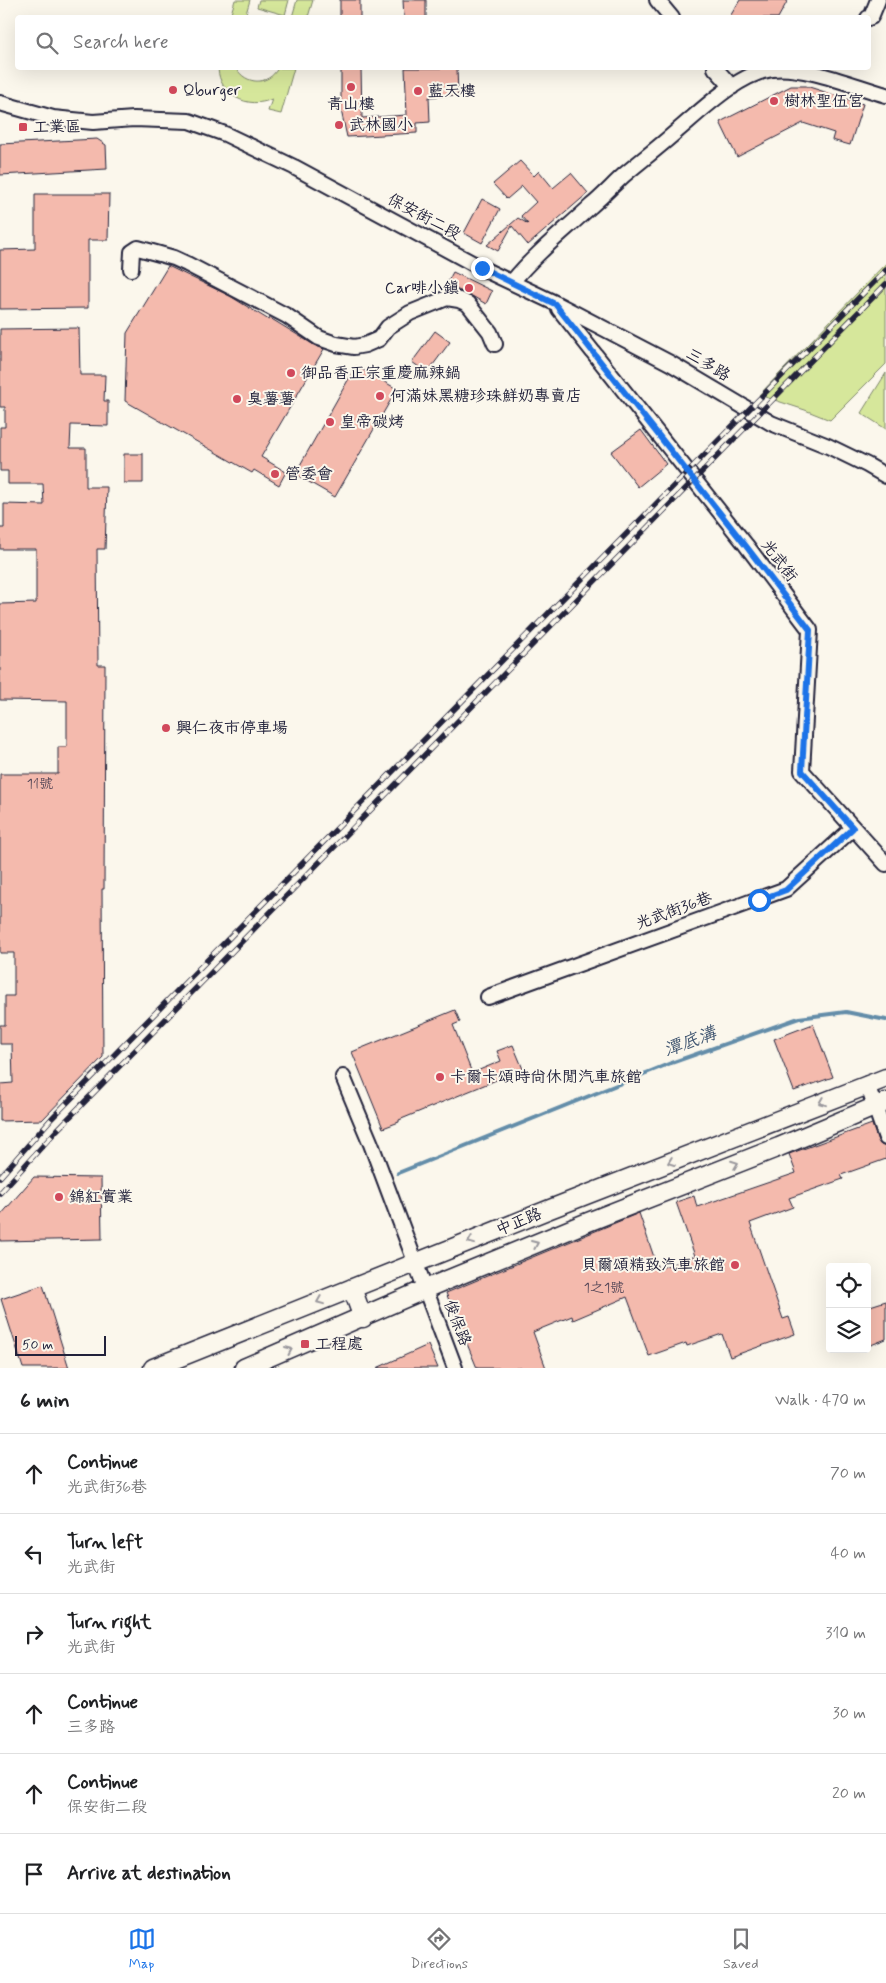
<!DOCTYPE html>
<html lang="en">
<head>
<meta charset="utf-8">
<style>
	:root { --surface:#fff; --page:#f2f2f2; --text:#202124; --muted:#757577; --line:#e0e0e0; --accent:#1a73e8 }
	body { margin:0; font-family:Mynerve,"LXGW WenKai TC",sans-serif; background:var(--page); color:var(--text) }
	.controls { position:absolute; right:15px; bottom:15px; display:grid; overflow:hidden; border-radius:5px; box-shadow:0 5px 20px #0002 }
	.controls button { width:45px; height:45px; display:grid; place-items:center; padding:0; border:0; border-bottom:1px solid var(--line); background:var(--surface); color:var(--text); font:25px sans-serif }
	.scale { position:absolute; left:15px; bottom:12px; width:91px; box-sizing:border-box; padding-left:5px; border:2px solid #22223b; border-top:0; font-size:14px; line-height:18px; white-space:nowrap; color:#22223b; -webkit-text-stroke:4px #fbf7ec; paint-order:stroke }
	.stop { position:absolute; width:15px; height:15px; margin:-11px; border:4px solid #1a73e8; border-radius:50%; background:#fff }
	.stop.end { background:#1a73e8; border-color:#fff; box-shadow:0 1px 5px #0008 }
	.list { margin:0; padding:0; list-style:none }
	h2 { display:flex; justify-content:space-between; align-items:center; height:65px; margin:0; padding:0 20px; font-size:21px }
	h2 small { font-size:16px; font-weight:400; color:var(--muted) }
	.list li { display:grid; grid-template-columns:32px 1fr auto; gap:15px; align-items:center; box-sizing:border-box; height:80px; padding:0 20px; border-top:1px solid var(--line) }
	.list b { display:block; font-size:19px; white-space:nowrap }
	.list p { margin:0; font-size:16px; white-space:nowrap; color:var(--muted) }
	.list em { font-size:16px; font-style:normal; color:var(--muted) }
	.icon { flex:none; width:28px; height:28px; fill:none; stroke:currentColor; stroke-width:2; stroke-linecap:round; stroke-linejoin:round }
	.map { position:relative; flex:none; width:886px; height:1368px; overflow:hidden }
	.search { position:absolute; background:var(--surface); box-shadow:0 5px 20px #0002; left:15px; right:15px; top:15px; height:55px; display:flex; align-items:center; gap:12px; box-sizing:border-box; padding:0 18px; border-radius:5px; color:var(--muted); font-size:19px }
	.sheet { height:545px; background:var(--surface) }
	nav { display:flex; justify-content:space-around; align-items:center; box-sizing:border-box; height:70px; border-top:1px solid var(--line); background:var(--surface); font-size:14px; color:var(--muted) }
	nav a { display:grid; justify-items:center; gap:2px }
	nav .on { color:var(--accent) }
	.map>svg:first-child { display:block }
	.green { fill:#d6e79b; stroke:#7c846b }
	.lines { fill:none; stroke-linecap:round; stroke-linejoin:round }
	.stream { stroke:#648da9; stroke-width:4 }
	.building { fill:#f4baad; stroke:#22223b }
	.minor-casing { stroke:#22223b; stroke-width:18 }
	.major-casing { stroke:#22223b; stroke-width:21 }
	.minor { stroke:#fbf7ec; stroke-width:14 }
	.major { stroke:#fbf7ec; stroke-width:18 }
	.rail-casing { stroke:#22223b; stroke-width:5.5 }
	.rail { stroke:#fbf7ec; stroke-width:4; stroke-dasharray:11; stroke-linecap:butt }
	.oneway { stroke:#99979c }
	.route { stroke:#1a73e8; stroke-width:6 }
	.poi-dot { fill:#d1495b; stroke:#fbf7ec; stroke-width:2 }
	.labels { text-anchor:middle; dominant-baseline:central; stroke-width:4; stroke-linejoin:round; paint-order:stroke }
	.number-label { font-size:14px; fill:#564858 }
	.poi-label { font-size:16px; fill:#22223b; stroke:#fbf7ec; text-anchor:start }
	.street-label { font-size:16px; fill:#22223b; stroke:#fbf7ec }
	.water-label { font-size:18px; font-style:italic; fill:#435872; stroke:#fbf7ec }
</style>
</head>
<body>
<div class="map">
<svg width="886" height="1368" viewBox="0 0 886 1368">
	<rect width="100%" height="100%" fill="#fbf7ec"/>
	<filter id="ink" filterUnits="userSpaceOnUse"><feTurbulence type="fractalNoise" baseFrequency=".02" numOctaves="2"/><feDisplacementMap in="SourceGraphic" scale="10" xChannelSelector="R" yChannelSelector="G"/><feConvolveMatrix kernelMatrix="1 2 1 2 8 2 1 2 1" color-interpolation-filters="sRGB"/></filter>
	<g filter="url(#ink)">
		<path class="green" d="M235,0h15l-5,17h-15z
			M259,0h30l-4,15 -28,-8z
			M297,0h16l-5,17h-16z
			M218,68h18c10,17 32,18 42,0h16l-13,46 -13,-3 4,-12c-24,11 -53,-4 -54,-31z
			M886,263v101l-56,56 -25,-10 -46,-15z
			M886,373v56l-25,-16z"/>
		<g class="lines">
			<path class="stream" d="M398,1173l273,-110 128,-45 47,-6 40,8"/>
		</g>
		<path class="building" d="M340,0h20v18h-20z
			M403,0h23v18h-22z
			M740,0h48l-10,18h-49z
			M341,68h20l1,50 45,-3 -2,-47h52l1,27 -29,2 1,25 -13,1v10l-70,4 -6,-27z
			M791,86h15l57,18 -13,41 -18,-5 2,-7 -31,-10 -66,34 -17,-35z
			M97,139l9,6 1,24 -107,6v-31z
			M520,161l14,15 5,-5 14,17 18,-15 17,20 -60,52 -16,-19 -14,25 -11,-6 31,-27 10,6 -7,-8 15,-14 -14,-16 -15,13 -14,-15z
			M35,194h74l-1,46h-20v68l-88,1v-59l35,-1z
			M482,199l18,10 -18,34 -18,-10z
			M168,266l62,30 39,24 1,-2 44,27 10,4 -63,108 25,15 -7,13 -25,-15 -2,3 -127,-72 2,-68z
			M453,272l39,19 -6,13 -14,-8 -26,-11z
			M79,328l1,47h25l-1,26h4v25l-37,-1 -1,23h16v39h21l-2,62h-8l1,116h7l-1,224h-2l1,168 -61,63 -42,1v-37l13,-1 -1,-39h-12v-19h5v-29h9v-43h-14v-179h58v-27h9v-46l-67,-1v-96l36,-1v-54h-36v-21h4v-24l40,1 -1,-21h-35v-13h-8v-44h5v-20h-5v-78z
			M435,331l15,11 -23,31 -15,-11z
			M356,366l41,23 -62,108 -40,-23z
			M641,430l25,34 -28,23 -27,-35z
			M124,454h19v29h-19z
			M455,1010l5,12 -7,3 19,48 29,-12 -4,-10 16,-6 10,24 -124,51v2l-16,6 -31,-76z
			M813,1024l20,53 -39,14 -20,-52z
			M872,1124l6,17 3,4 5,2v12l-45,16 2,4 -54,19 4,9 -43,16 33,96 6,-2 6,17 -65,23 -8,-23 -35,12 -1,-3 -37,13 -22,-59 -54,23 -1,-4 -39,16 13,36h-69l-31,-75 193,-80 19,56 37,-13 -19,-54 18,-6 3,11 99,-34 -7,-19z
			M34,1177l67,1 1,61 -102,2v-25z
			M43,1285l26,83h-46l-22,-69z
			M886,1301v38l-15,6 -4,-11v-27z
			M428,1345l10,23h-61z"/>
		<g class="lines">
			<defs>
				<path id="minor" d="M657,0l15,18
					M868,18l3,-1 7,-17
					M715,68l17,19
					M0,103l53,15 40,4 41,-3 55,2 36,13 69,33 191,103 70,33 115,60 101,60 57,23 39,19 19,11
					M131,269l1,-17 6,-4 36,10 13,6 100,52 32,22 17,6 18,3 11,-2 14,-6 9,-12 22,-14 37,-15 12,2 9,4 22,28 5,12
					M512,282c24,-29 51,-50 79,-76 12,-10 22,-21 33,-31 18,-15 36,-29 53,-44 25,-21 61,-57 95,-62 32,-4 82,17 114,26
					M559,309l187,236 64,85 -8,141 84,93
					M488,997l298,-108 67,-61
					M343,1077l28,67 84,224
					M867,1084l19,54"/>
				<path id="major" d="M352,1288l11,30
					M153,1368l397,-159 336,-131
					M244,1368l191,-83 153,-63 191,-75 107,-45"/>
			</defs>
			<use href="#minor" class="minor-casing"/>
			<use href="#major" class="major-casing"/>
			<use href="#minor" class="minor"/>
			<use href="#major" class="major"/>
			<defs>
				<path id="rail" d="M0,1177l52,-59 834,-848
					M0,1193l57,-63 829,-846"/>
			</defs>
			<use href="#rail" class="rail-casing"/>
			<use href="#rail" class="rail"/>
		</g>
		<defs><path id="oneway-chevron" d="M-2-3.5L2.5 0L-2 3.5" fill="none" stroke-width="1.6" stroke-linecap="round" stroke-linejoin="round" transform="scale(1.25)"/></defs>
		<g class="oneway">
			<use href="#oneway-chevron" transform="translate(822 1102) rotate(158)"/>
			<use href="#oneway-chevron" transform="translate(671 1162) rotate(159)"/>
			<use href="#oneway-chevron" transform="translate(735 1164) rotate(-21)"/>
			<use href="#oneway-chevron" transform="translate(471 1241) rotate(158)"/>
			<use href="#oneway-chevron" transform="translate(535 1244) rotate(-23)"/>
			<use href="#oneway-chevron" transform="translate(320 1301) rotate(158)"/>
			<use href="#oneway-chevron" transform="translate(289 1350) rotate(-24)"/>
		</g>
	</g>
	<g class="lines" filter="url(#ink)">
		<path class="route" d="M482,268l73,36 191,242 64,84 -8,141 51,57 -67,62 -27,10"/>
	</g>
	<g class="poi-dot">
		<circle cx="351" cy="87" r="5"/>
		<circle cx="173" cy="90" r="5"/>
		<circle cx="418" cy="91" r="5"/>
		<circle cx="774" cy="101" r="5"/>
		<circle cx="339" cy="125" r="5"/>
		<rect x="18" y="122" width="10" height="10" rx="2.5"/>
		<circle cx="469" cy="288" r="5"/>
		<circle cx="291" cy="373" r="5"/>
		<circle cx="380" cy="396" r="5"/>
		<circle cx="237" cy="399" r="5"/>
		<circle cx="330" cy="422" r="5"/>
		<circle cx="275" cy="474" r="5"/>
		<circle cx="166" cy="728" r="5"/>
		<circle cx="440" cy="1077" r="5"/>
		<circle cx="59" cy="1197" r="5"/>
		<circle cx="735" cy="1265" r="5"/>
		<rect x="300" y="1339" width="10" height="10" rx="2.5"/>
	</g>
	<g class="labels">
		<g class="number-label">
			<text x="40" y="784">11號</text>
			<text x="604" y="1288">1之1號</text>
		</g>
		<g class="poi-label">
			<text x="183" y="90">Qburger</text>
			<text x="428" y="91">藍天樓</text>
			<text x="784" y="101">樹林聖伍宮</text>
			<text x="351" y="104" text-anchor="middle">青山樓</text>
			<text x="349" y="125">武林國小</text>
			<text x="33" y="127">工業區</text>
			<text x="459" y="288" text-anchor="end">Car啡小鎮</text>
			<text x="301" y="373">御品香正宗重慶麻辣鍋</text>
			<text x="390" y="396">何滿妹黑糖珍珠鮮奶專賣店</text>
			<text x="247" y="399">臭薯薯</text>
			<text x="340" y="422">皇帝碳烤</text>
			<text x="285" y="474">管委會</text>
			<text x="176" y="728">興仁夜市停車場</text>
			<text x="450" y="1077">卡爾卡頌時尚休閒汽車旅館</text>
			<text x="69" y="1197">錦紅實業</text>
			<text x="725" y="1265" text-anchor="end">貝爾頌精致汽車旅館</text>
			<text x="315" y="1344">工程處</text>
		</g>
		<g class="street-label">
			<text transform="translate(424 217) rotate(28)">保安街二段</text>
			<text transform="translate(708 365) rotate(31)">三多路</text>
			<text transform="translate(779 561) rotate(53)">光武街</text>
			<text transform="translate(674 911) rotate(-20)">光武街36巷</text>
			<text transform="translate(519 1222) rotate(-22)">中正路</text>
			<text transform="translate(457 1323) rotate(69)">俊保路</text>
		</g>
		<g class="water-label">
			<text transform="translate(690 1042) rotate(-20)">潭底溝</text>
		</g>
	</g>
</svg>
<div class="controls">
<button><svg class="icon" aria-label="locate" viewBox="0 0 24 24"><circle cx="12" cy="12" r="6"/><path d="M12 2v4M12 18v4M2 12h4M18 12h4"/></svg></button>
<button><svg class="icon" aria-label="layers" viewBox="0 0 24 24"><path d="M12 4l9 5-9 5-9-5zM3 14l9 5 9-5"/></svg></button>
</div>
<div class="scale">50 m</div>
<div class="stop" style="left:759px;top:900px"></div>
<div class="stop end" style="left:482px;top:268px"></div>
<div class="search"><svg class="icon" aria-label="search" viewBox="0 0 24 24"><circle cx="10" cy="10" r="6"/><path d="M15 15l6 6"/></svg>Search here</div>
</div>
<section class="sheet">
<h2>6 min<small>Walk · 470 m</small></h2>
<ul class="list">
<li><svg class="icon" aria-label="ahead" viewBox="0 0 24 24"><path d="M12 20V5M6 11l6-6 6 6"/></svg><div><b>Continue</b><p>光武街36巷</p></div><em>70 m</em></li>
<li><svg class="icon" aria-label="left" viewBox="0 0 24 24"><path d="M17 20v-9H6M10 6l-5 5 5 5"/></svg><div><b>Turn left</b><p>光武街</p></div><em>40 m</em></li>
<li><svg class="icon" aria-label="right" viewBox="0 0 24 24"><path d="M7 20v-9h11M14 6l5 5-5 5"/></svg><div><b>Turn right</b><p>光武街</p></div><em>310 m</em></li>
<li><svg class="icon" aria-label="ahead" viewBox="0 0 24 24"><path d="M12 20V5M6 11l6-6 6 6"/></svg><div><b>Continue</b><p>三多路</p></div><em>30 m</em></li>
<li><svg class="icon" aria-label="ahead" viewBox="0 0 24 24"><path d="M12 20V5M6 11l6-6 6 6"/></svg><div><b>Continue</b><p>保安街二段</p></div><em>20 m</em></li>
<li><svg class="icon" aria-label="arrive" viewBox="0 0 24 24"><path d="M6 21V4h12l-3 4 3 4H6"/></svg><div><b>Arrive at destination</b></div></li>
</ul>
</section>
<nav>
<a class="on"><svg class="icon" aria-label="map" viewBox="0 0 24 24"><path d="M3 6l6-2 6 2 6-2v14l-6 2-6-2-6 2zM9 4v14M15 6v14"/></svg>Map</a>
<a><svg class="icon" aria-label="directions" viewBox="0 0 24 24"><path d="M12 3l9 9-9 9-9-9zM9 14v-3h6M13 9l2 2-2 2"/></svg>Directions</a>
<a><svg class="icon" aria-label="saved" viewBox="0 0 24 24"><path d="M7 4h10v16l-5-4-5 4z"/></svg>Saved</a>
</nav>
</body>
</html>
